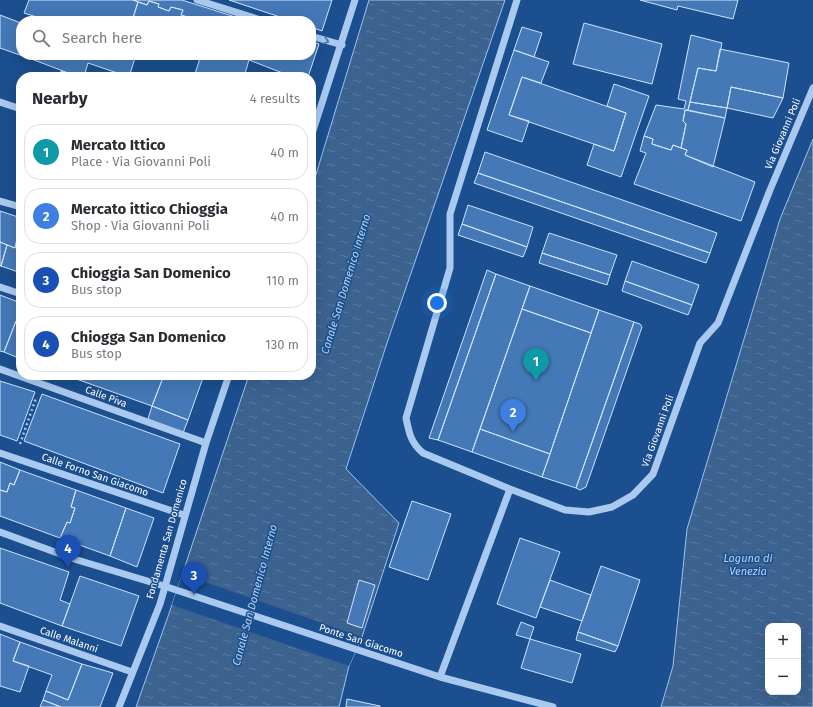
<!DOCTYPE html>
<html lang="en">
<head>
<meta charset="utf-8">
<style>
	:root { --surface:#fff; --page:#f2f2f3; --text:#2b2b33; --muted:#7c7c81; --line:#e1e1e2; --accent:#0b8043 }
	body { margin:0; font-family:"Fira Sans",sans-serif; background:var(--page); color:var(--text) }
	.controls { position:absolute; right:12px; bottom:12px; display:grid; overflow:hidden; border-radius:8px; box-shadow:0 4px 16px #0002 }
	.controls button { width:36px; height:36px; display:grid; place-items:center; padding:0; border:0; border-bottom:1px solid var(--line); background:var(--surface); color:var(--text); font:20px sans-serif }
	.you { position:absolute; left:437px; top:303px; width:14px; height:14px; margin:-10px; border:3px solid #fff; border-radius:50%; background:#1a73e8; box-shadow:0 0 0 6px #1a73e833 }
	.badge { display:grid; place-items:center; width:26px; height:26px; border-radius:50%; background:var(--accent); color:#fff; font-size:13px; font-weight:700 }
	.pin { position:absolute; translate:-50% -33px; filter:drop-shadow(0 1px 2px #0008) }
	.pin::after { content:''; position:absolute; top:21px; width:14px; height:12px; background:inherit; clip-path:polygon(0 0,100% 0,50% 100%) }
	.list { margin:0; padding:0; list-style:none }
	h2 { display:flex; justify-content:space-between; align-items:center; height:52px; margin:0; padding:0 16px; font-size:17px }
	h2 small { font-size:13px; font-weight:400; color:var(--muted) }
	.list li { display:grid; grid-template-columns:26px 1fr auto; gap:12px; align-items:center; box-sizing:border-box; height:56px; margin:0 8px 8px; padding:0 8px; border:1px solid var(--line); border-radius:16px }
	.list b { display:block; font-size:15px; white-space:nowrap }
	.list p { margin:0; font-size:13px; white-space:nowrap; color:var(--muted) }
	.list em { font-size:13px; font-style:normal; color:var(--muted) }
	.icon { flex:none; width:22px; height:22px; fill:none; stroke:currentColor; stroke-width:2; stroke-linecap:round; stroke-linejoin:round }
	.map { position:relative; flex:none; width:813px; height:707px; overflow:hidden }
	.search { position:absolute; background:var(--surface); box-shadow:0 4px 16px #0002; left:16px; top:16px; width:300px; height:44px; display:flex; align-items:center; gap:10px; box-sizing:border-box; padding:0 14px; border-radius:16px; color:var(--muted); font-size:15px }
	.panel { position:absolute; background:var(--surface); box-shadow:0 4px 16px #0002; left:16px; top:72px; width:300px; height:308px; border-radius:16px }
	.map>svg:first-child { display:block }
	.water { fill:url(#water-ripples); stroke:#9cc4f0; fill-rule:evenodd }
	.pier { fill:#1b4f8f }
	.building { fill:#4478b7; stroke:#cfe3fa }
	.lines { fill:none; stroke-linecap:round; stroke-linejoin:round }
	.path { stroke:#a9c9ee; stroke-width:2.5; stroke-dasharray:2 3; stroke-linecap:butt }
	.minor { stroke:#a9c9ee; stroke-width:7 }
	.oneway { stroke:#4674ac }
	.labels { text-anchor:middle; dominant-baseline:central; stroke-width:3; stroke-linejoin:round; paint-order:stroke }
	.street-label { font-size:10px; fill:#fff; stroke:#1b4f8f }
	.water-label { font-size:11px; font-style:italic; fill:#b5d3f5; stroke:#1b4f8f }
</style>
</head>
<body>
<div class="map">
<svg width="813" height="707" viewBox="0 0 813 707">
	<defs>
		<pattern id="water-ripples" width="26" height="14" patternUnits="userSpaceOnUse"><rect width="26" height="14" fill="#3c6290"/><path d="M2 4q2-2 4 0t4 0M15 11q2-2 4 0t4 0" fill="none" stroke="#597aa1"/></pattern>
	</defs>
	<rect width="100%" height="100%" fill="#1b4f8f"/>
	<path class="water" d="M369,0h136l-117,340 -42,129 53,54 -37,114 -13,29 -10,41h-203l36,-102 77,-230h62v-184z
		M813,139v568h-152l12,-41 14,-137 93,-310zM768,626h30v66h-30z"/>
	<path class="pier" d="M182,574l180,63 -13,29 -177,-61z"/>
	<path class="building" d="M29,0h104l5,2 -6,19h-83l-25,-8z
		M133,0h49l66,21h-48l-19,-6 2,-5 -12,-3 -2,4 -11,-4 1,-3 -10,-3 -2,4z
		M229,0h103l-10,31 -11,-4v-6h-19z
		M640,0h98l-5,19 -55,-13 -1,4z
		M149,1l10,3 -1,3 11,4 2,-4 12,3 -2,5 19,6h-68l6,-19 9,3z
		M0,15l21,8v32h15l-2,5 -34,-12z
		M584,23l78,21 -10,40 -79,-20z
		M522,27l20,6 -8,24 -20,-7z
		M691,35l31,8 -6,28 -18,-3 -10,42h-3l-2,11 3,3 -5,24 -8,-3 -2,5 -19,-6 1,-5 -9,-3 12,-31 28,4 2,-8 -8,-2z
		M311,41l8,3 -11,33h-15l-44,-17 -5,17h-50l7,-22h110z
		M720,49l69,14 -6,35 -52,-11 -4,21 -37,-6 8,-34 18,3z
		M514,50l35,12 -8,21 -19,-6 -13,38 20,6 -7,21 -35,-12z
		M36,55h100l-7,22 -41,-14 -4,14h-5l-45,-17z
		M61,71l18,6h-19z
		M522,77l104,36 -12,38 -105,-36z
		M614,84l35,12 -28,81 -34,-12 7,-21 20,7 12,-38 -19,-7z
		M731,87l52,11 -10,20 -46,-10z
		M690,102l37,6 -2,10 -37,-8z
		M685,110l40,8 -12,49 -28,-12 2,-5 -6,-2 5,-24 -3,-3z
		M644,136l9,3 -1,5 19,6 2,-5 8,3 6,2 -2,5 70,27 -14,39 -107,-37 12,-31 -6,-2z
		M485,152l232,81 -7,20 -232,-80z
		M478,173l232,80 -4,10 -232,-80z
		M468,205l65,22 -6,20 -65,-23z
		M0,211l21,7 -6,30 -15,-6z
		M462,224l65,23 -4,10 -65,-22z
		M21,225v20h-5z
		M549,233l68,22 -7,20 -68,-22z
		M0,242l7,3 -6,21h-1z
		M7,245l8,3 1,-3h5v28l-20,-7z
		M542,253l68,22 -3,10 -68,-22z
		M632,261l67,24 -7,20 -67,-24z
		M487,270l9,4 -58,166 -9,-2z
		M496,274l34,12 -58,166 -34,-12z
		M625,281l67,24 -4,10 -66,-24z
		M530,286l69,24 -8,23 -69,-24z
		M0,295l21,8v21l-5,-3 -12,31 -4,-1z
		M522,309l69,24 -41,121 -70,-25z
		M599,310l35,12 -58,166 -34,-11z
		M16,321l5,3v35l-17,-7z
		M634,322l6,2 2,3 -56,160 -6,3 -4,-2z
		M65,375h52l5,2 1,-2h41l-12,31z
		M164,375h40l-16,45 -36,-14z
		M0,381l35,11 -18,49 -17,-6z
		M42,394l138,50 -17,49 -139,-52z
		M152,406l36,14 -5,13 -35,-14z
		M480,429l70,25 -8,23 -70,-25z
		M0,462l20,8 -6,15 -4,-2 -3,9 -7,-2z
		M20,470l56,20 -5,17 4,1 -5,15 -3,-1 -7,16 -60,-22v-26l7,2 3,-9 4,2z
		M76,490l50,18 -16,48 -50,-18 7,-16 3,1 5,-15 -4,-1z
		M412,501l39,13 -23,66 -39,-13z
		M126,508l28,10 -17,49 -27,-11z
		M520,538l40,14 -24,66 -39,-14z
		M0,548l69,24 -9,28 10,4 -8,22 -62,-23z
		M601,566l39,14 -22,66 -40,-14z
		M80,576l59,20 -18,50 -59,-20z
		M359,580l16,5 -13,43 -15,-5z
		M550,580l41,15 -9,26 -42,-14z
		M521,622l13,5 -4,12 -14,-4z
		M578,632l40,14 -3,6 -39,-12z
		M0,634l20,8 -7,19 16,5 -9,26 -20,-6z
		M530,639l51,15 -9,29 -51,-15z
		M20,642l62,22 -14,36 -22,-9 6,-16 -39,-14z
		M82,664l31,9 -13,34h-39l-18,-7 3,-9 22,9z
		M347,699l33,7v1h-34z
		M43,700l18,7h-21z"/>
	<g class="lines">
		<path class="path" d="M20,444l16,-46"/>
		<path class="minor" d="M197,0l67,21
			M311,36l31,9
			M0,102l21,7
			M311,137l44,-137
			M0,201l21,6
			M0,287l21,7
			M0,369l206,74
			M0,453l184,62
			M510,489l-87,-36c-12,-10 -14,-20 -17,-35l44,-150v-54l67,-214
			M0,532l74,27 90,27 276,91 113,30
			M0,626l132,46
			M440,677l70,-188 55,21 24,2 23,-5 21,-12 20,-21 47,-131 18,-20 52,-133 43,-102
			M119,707l41,-103 46,-161 23,-68"/>
	</g>
	<defs><path id="oneway-chevron" d="M-2-3.5L2.5 0L-2 3.5" fill="none" stroke-width="1.6" stroke-linecap="round" stroke-linejoin="round"/></defs>
	<use class="oneway" href="#oneway-chevron" transform="translate(326 41) rotate(17)"/>
	<g class="labels">
		<g class="street-label">
			<text transform="translate(783 134) rotate(-67)">Via Giovanni Poli</text>
			<text transform="translate(106 397) rotate(20)">Calle Piva</text>
			<text transform="translate(658 431) rotate(-70)">Via Giovanni Poli</text>
			<text transform="translate(95 475) rotate(19)">Calle Forno San Giacomo</text>
			<text transform="translate(167 539) rotate(-74)">Fondamenta San Domenico</text>
			<text transform="translate(69 640) rotate(19)">Calle Malanni</text>
			<text transform="translate(361 641) rotate(18)">Ponte San Giacomo</text>
		</g>
		<g class="water-label">
			<text transform="translate(346 284) rotate(-73)">Canale San Domenico Interno</text>
			<text x="748" y="558">Laguna di<tspan x="748" dy="13">Venezia</tspan></text>
			<text transform="translate(255 595) rotate(-75)">Canale San Domenico Interno</text>
		</g>
	</g>
</svg>
<div class="controls">
<button>+</button>
<button>−</button>
</div>
<div class="you"></div>
<div class="pin badge" style="left:536px;top:381px;background:#0f9aa8">1</div>
<div class="pin badge" style="left:513px;top:432px;background:#3f7fe0">2</div>
<div class="pin badge" style="left:194px;top:595px;background:#1a4fb4">3</div>
<div class="pin badge" style="left:68px;top:568px;background:#1a4fb4">4</div>
<div class="search"><svg class="icon" aria-label="search" viewBox="0 0 24 24"><circle cx="10" cy="10" r="6"/><path d="M15 15l6 6"/></svg>Search here</div>
<section class="panel">
<h2>Nearby<small>4 results</small></h2>
<ul class="list">
<li><span class="badge" style="background:#0f9aa8">1</span><div><b>Mercato Ittico</b><p>Place · Via Giovanni Poli</p></div><em>40 m</em></li>
<li><span class="badge" style="background:#3f7fe0">2</span><div><b>Mercato ittico Chioggia</b><p>Shop · Via Giovanni Poli</p></div><em>40 m</em></li>
<li><span class="badge" style="background:#1a4fb4">3</span><div><b>Chioggia San Domenico</b><p>Bus stop</p></div><em>110 m</em></li>
<li><span class="badge" style="background:#1a4fb4">4</span><div><b>Chiogga San Domenico</b><p>Bus stop</p></div><em>130 m</em></li>
</ul>
</section>
</div>
</body>
</html>
